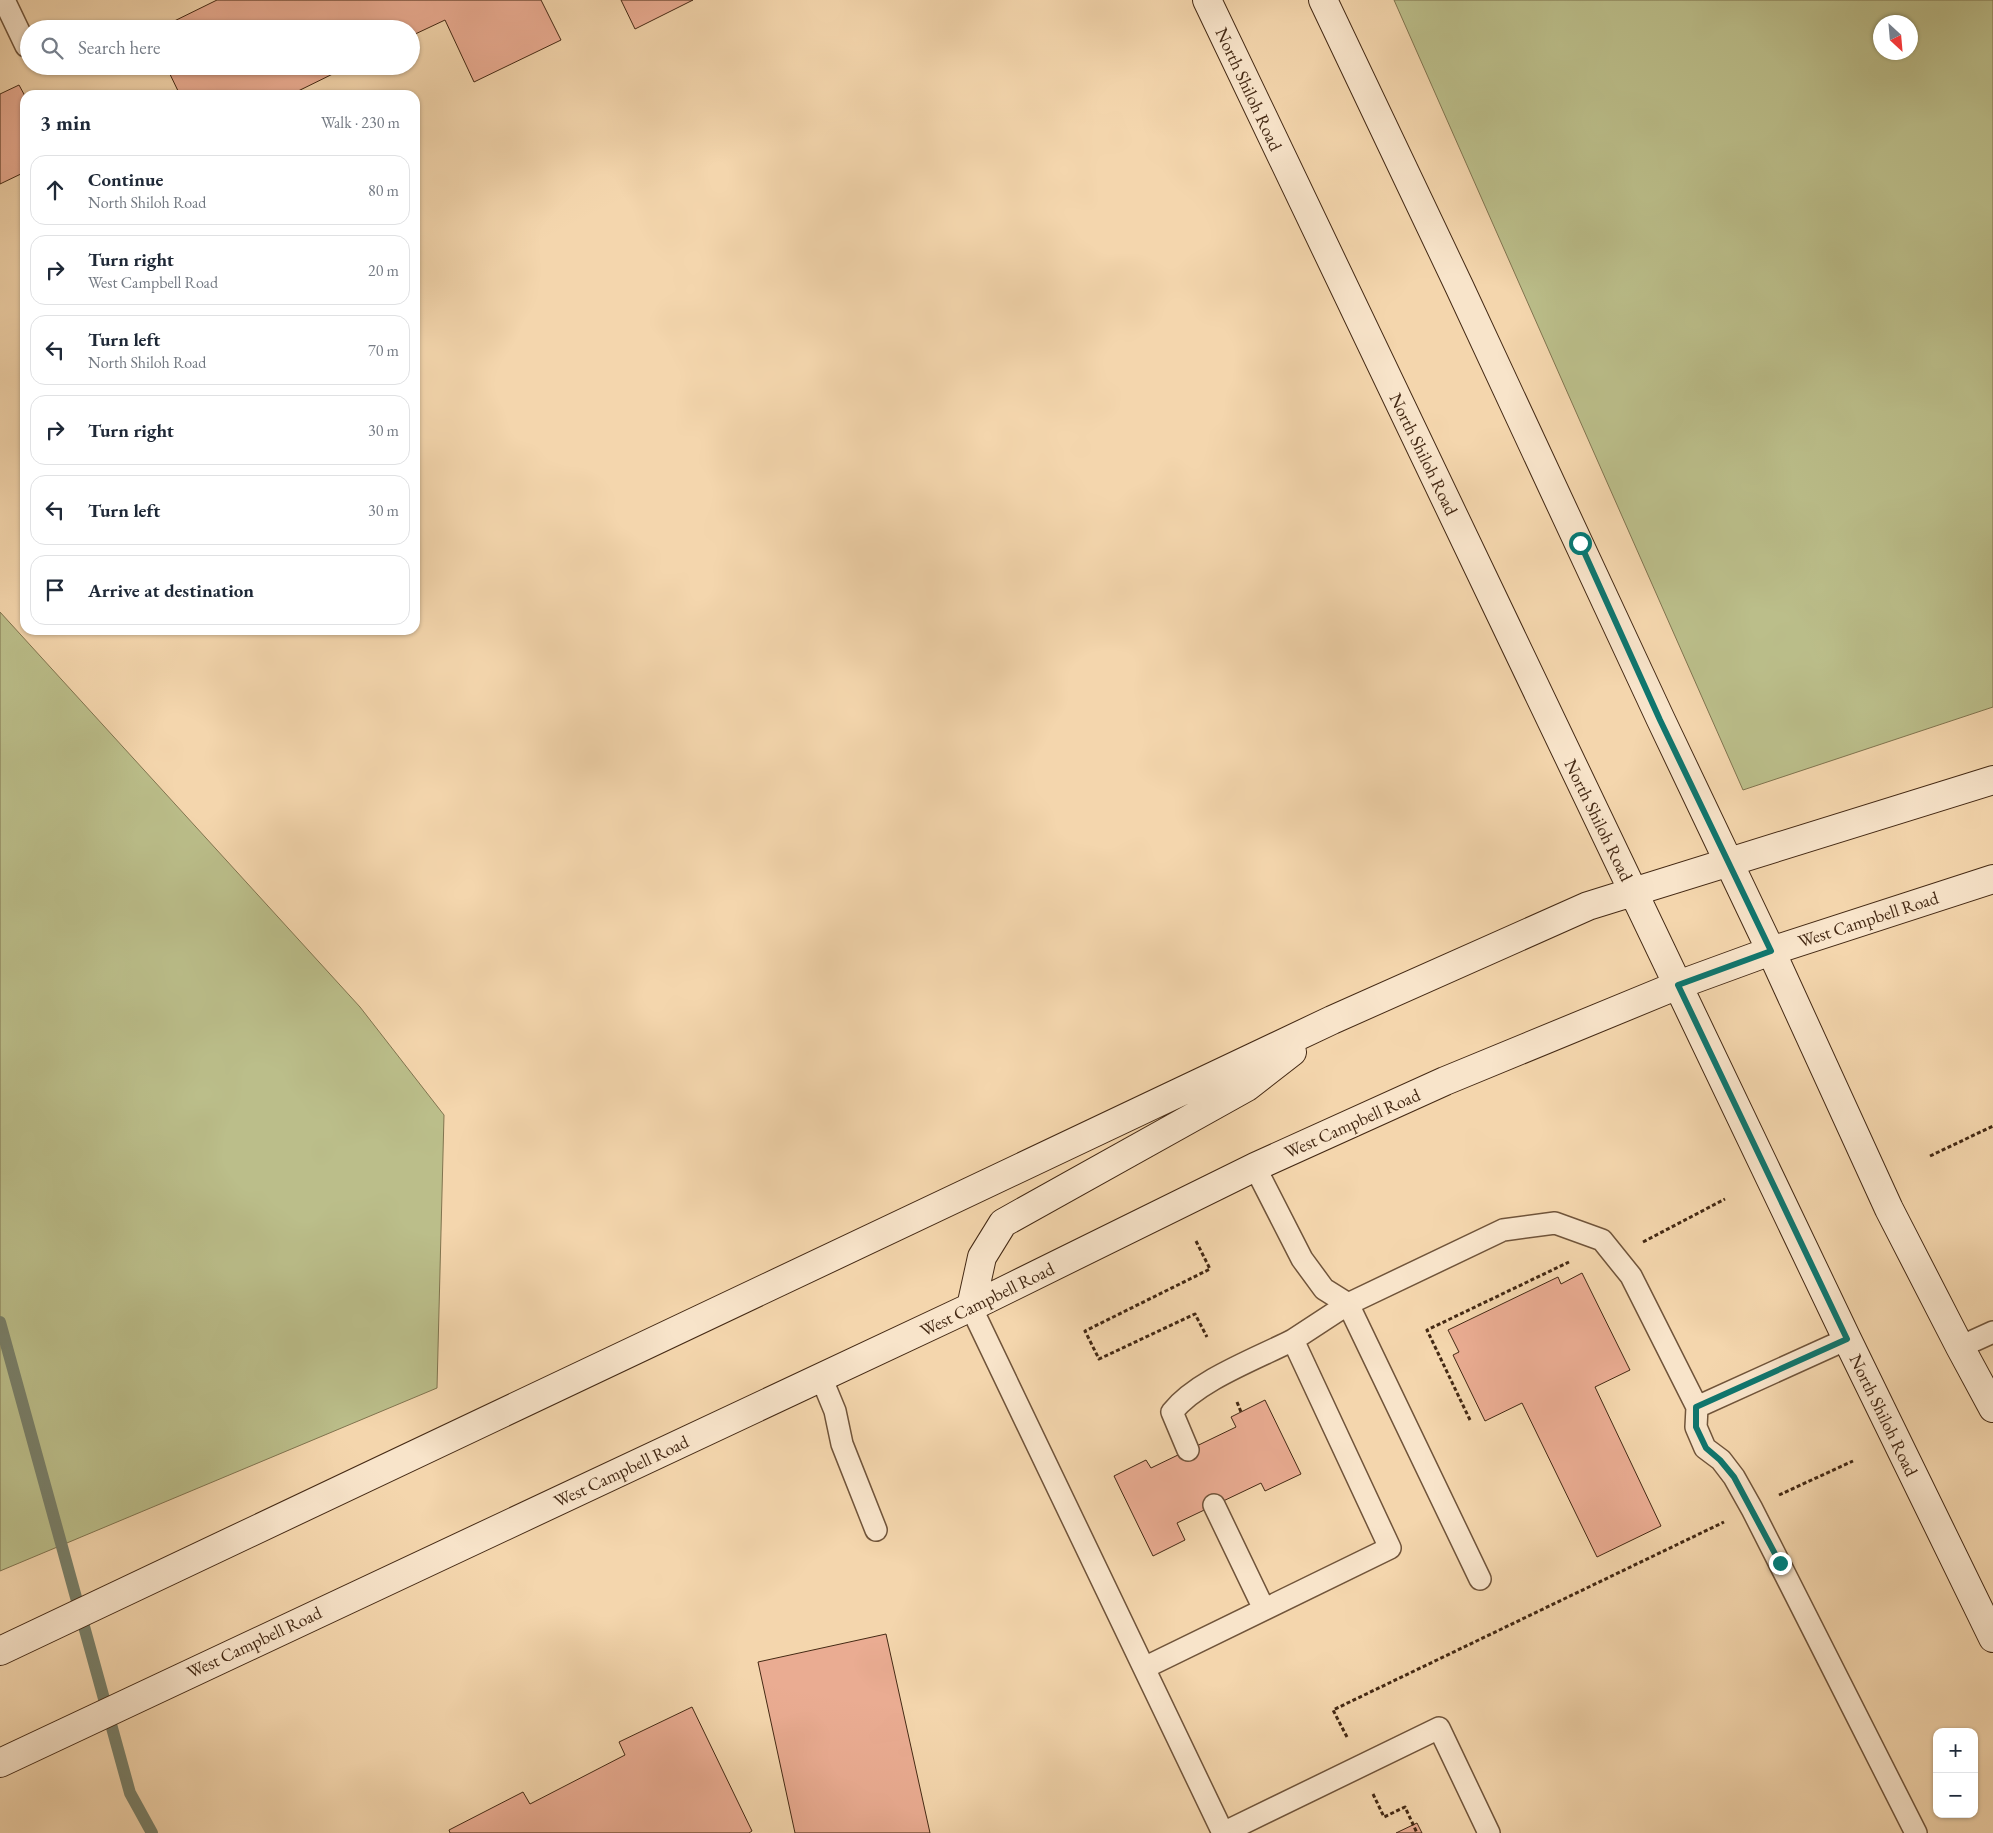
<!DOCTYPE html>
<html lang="en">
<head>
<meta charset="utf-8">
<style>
	:root { --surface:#fff; --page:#f2f2f3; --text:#1f2937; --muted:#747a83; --line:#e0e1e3 }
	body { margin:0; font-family:"EB Garamond",serif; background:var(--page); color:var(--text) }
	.controls { position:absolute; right:15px; bottom:15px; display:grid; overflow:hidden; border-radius:10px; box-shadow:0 1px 4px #0004 }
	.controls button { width:45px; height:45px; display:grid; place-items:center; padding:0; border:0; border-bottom:1px solid var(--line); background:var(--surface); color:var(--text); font:25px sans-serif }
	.compass { position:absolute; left:1873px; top:15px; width:45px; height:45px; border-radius:50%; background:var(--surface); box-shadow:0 1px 4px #0004; rotate:154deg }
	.stop { position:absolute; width:15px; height:15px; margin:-11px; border:4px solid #0f766e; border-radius:50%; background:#fff }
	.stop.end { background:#0f766e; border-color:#fff; box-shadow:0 1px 5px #0008 }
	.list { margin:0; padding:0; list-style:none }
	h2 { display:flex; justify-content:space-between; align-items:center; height:65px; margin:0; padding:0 20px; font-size:21px }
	h2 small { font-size:16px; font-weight:400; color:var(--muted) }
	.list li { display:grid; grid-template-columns:32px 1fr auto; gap:15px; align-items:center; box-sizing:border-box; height:70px; margin:0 10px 10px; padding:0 10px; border:1px solid var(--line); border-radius:15px }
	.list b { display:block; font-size:19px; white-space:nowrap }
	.list p { margin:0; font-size:16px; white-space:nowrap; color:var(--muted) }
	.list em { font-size:16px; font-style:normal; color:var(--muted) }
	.icon { flex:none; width:28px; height:28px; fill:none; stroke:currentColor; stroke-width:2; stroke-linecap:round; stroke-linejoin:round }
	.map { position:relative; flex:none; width:1993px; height:1833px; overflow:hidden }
	.search { position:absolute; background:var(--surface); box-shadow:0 1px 4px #0004; left:20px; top:20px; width:400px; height:55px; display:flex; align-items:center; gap:12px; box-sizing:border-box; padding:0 18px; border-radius:28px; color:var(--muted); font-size:19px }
	.panel { position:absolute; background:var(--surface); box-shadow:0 1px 4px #0004; left:20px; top:90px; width:400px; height:545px; border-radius:15px }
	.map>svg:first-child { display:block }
	.green { fill:#bbbe8a; stroke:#80744f; fill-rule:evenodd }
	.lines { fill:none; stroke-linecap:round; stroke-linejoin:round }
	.stream { stroke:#79806a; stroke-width:12 }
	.building { fill:#eaac92; stroke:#442914 }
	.lane-casing { stroke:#70543a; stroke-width:24 }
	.secondary-casing { stroke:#442914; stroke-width:30 }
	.path { stroke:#442914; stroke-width:3; stroke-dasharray:4 2.5; stroke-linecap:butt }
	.lane { stroke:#f8e4ca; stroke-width:21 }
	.secondary { stroke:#f8e4ca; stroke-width:28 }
	.route { stroke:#0f766e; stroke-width:6 }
	.labels { text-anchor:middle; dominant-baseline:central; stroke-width:4; stroke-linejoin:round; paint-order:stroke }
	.street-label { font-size:18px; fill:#442914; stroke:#f8e4ca }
</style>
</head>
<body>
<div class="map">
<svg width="1993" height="1833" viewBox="0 0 1993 1833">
	<rect width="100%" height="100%" fill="#f4d6ad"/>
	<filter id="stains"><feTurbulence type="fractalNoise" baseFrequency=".004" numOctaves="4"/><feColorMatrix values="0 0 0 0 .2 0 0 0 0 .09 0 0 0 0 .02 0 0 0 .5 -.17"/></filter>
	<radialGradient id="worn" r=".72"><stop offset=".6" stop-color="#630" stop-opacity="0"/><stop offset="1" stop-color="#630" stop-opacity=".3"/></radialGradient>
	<path class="green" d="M1394,0h599v707l-250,83zM1880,22h30v30h-30z
		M0,612l360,395 84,108 -7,273 -437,183z"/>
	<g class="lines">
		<path class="stream" d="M0,1322l130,471 22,40"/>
	</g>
	<path class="building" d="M217,0h324l20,40 -87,42 -29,-62 -34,16v-7h-253z
		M621,0h72l-58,29z
		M166,66h183l-59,29h-110z
		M19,85l6,11v76l-25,12v-90z
		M1582,1273l48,97 -35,17 66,139 -64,31 -75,-154 -37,18 -32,-66 6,-3 -11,-22 110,-53 3,7z
		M1265,1400l36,74 -36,17 -4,-8 -84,40 8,17 -32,16 -39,-80 32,-16 5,8 85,-41 -5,-10z
		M886,1634l44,199h-135l-37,-171z
		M692,1707l60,124 -3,2h-299l-1,-3 74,-38 7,12 95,-49 -6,-13z
		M1417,1823l5,10h-26z"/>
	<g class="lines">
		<defs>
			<path id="lane" d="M4,0l22,46
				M1255,1167l47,92 22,30 24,15 155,-74 52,-7 47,17 29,36 66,131
				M971,1307l252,526 216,-105 50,105
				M1847,1339l-150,68 -1,20 9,21 16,12 13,17 18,32 164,324
				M1960,1347l33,-15
				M821,1377l14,34 7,33 34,86
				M1188,1450l-16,-38c26,-32 84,-53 121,-72
				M1214,1505l50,104
				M1144,1668l246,-120 -97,-208 55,-36 132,275"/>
			<path id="secondary" d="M1207,0l640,1339 146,299
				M1323,0l136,286 202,434 110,231 118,258 71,138 33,61
				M971,1307l11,-50 21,-34 244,-136 45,-35
				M0,1651l1332,-631 256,-114 405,-126
				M0,1763l971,-456 284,-140 190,-86 233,-96 93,-34 222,-72"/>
		</defs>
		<use href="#lane" class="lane-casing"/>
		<use href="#secondary" class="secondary-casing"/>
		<path class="path" d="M1930,1156l63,-30
			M1196,1241l14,28 -125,62 14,28 96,-45 12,23
			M1643,1242l82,-43
			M1237,1402l4,10
			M1470,1420l-43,-90 142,-68
			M1779,1495l74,-34
			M1347,1737l-14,-27 391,-188
			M1373,1794l11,23 21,-10 12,26"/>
		<use href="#lane" class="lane"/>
		<use href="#secondary" class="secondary"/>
	</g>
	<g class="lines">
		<path class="route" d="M1580,543l80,177 111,231 -93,34 169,354 -151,68v20l10,21 14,12 14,17 46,86"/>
	</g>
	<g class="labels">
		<g class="street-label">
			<text transform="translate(1249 89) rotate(65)">North Shiloh Road</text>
			<text transform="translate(1424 454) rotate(64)">North Shiloh Road</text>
			<text transform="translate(1599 820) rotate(64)">North Shiloh Road</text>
			<text transform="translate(1868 919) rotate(-18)">West Campbell Road</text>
			<text transform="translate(1352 1123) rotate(-24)">West Campbell Road</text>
			<text transform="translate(987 1299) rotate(-26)">West Campbell Road</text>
			<text transform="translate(1884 1415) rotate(64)">North Shiloh Road</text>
			<text transform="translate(621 1471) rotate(-25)">West Campbell Road</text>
			<text transform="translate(254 1642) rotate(-25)">West Campbell Road</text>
		</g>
	</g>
	<rect width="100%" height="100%" filter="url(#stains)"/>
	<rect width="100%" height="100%" fill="url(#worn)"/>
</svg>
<div class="controls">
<button>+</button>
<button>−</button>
</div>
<svg class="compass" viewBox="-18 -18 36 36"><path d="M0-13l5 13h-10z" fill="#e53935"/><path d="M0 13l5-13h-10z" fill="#747a83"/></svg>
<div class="stop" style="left:1580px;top:543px"></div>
<div class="stop end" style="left:1780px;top:1563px"></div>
<div class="search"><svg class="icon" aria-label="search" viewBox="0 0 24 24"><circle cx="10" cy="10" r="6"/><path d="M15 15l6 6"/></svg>Search here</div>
<section class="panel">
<h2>3 min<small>Walk · 230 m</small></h2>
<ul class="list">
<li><svg class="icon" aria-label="ahead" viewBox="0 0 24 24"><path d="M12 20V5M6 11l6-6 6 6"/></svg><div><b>Continue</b><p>North Shiloh Road</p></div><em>80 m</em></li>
<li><svg class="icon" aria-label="right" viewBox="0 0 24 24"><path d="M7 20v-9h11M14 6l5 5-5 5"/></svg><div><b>Turn right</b><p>West Campbell Road</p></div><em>20 m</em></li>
<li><svg class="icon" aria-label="left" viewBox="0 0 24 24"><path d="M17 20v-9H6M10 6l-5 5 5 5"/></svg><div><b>Turn left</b><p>North Shiloh Road</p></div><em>70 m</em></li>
<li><svg class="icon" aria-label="right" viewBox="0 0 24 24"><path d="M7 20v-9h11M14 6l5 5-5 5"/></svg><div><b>Turn right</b></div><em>30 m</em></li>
<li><svg class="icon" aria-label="left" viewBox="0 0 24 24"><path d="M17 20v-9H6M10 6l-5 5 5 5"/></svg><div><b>Turn left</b></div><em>30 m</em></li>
<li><svg class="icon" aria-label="arrive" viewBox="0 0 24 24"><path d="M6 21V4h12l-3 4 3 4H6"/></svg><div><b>Arrive at destination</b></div></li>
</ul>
</section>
</div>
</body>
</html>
